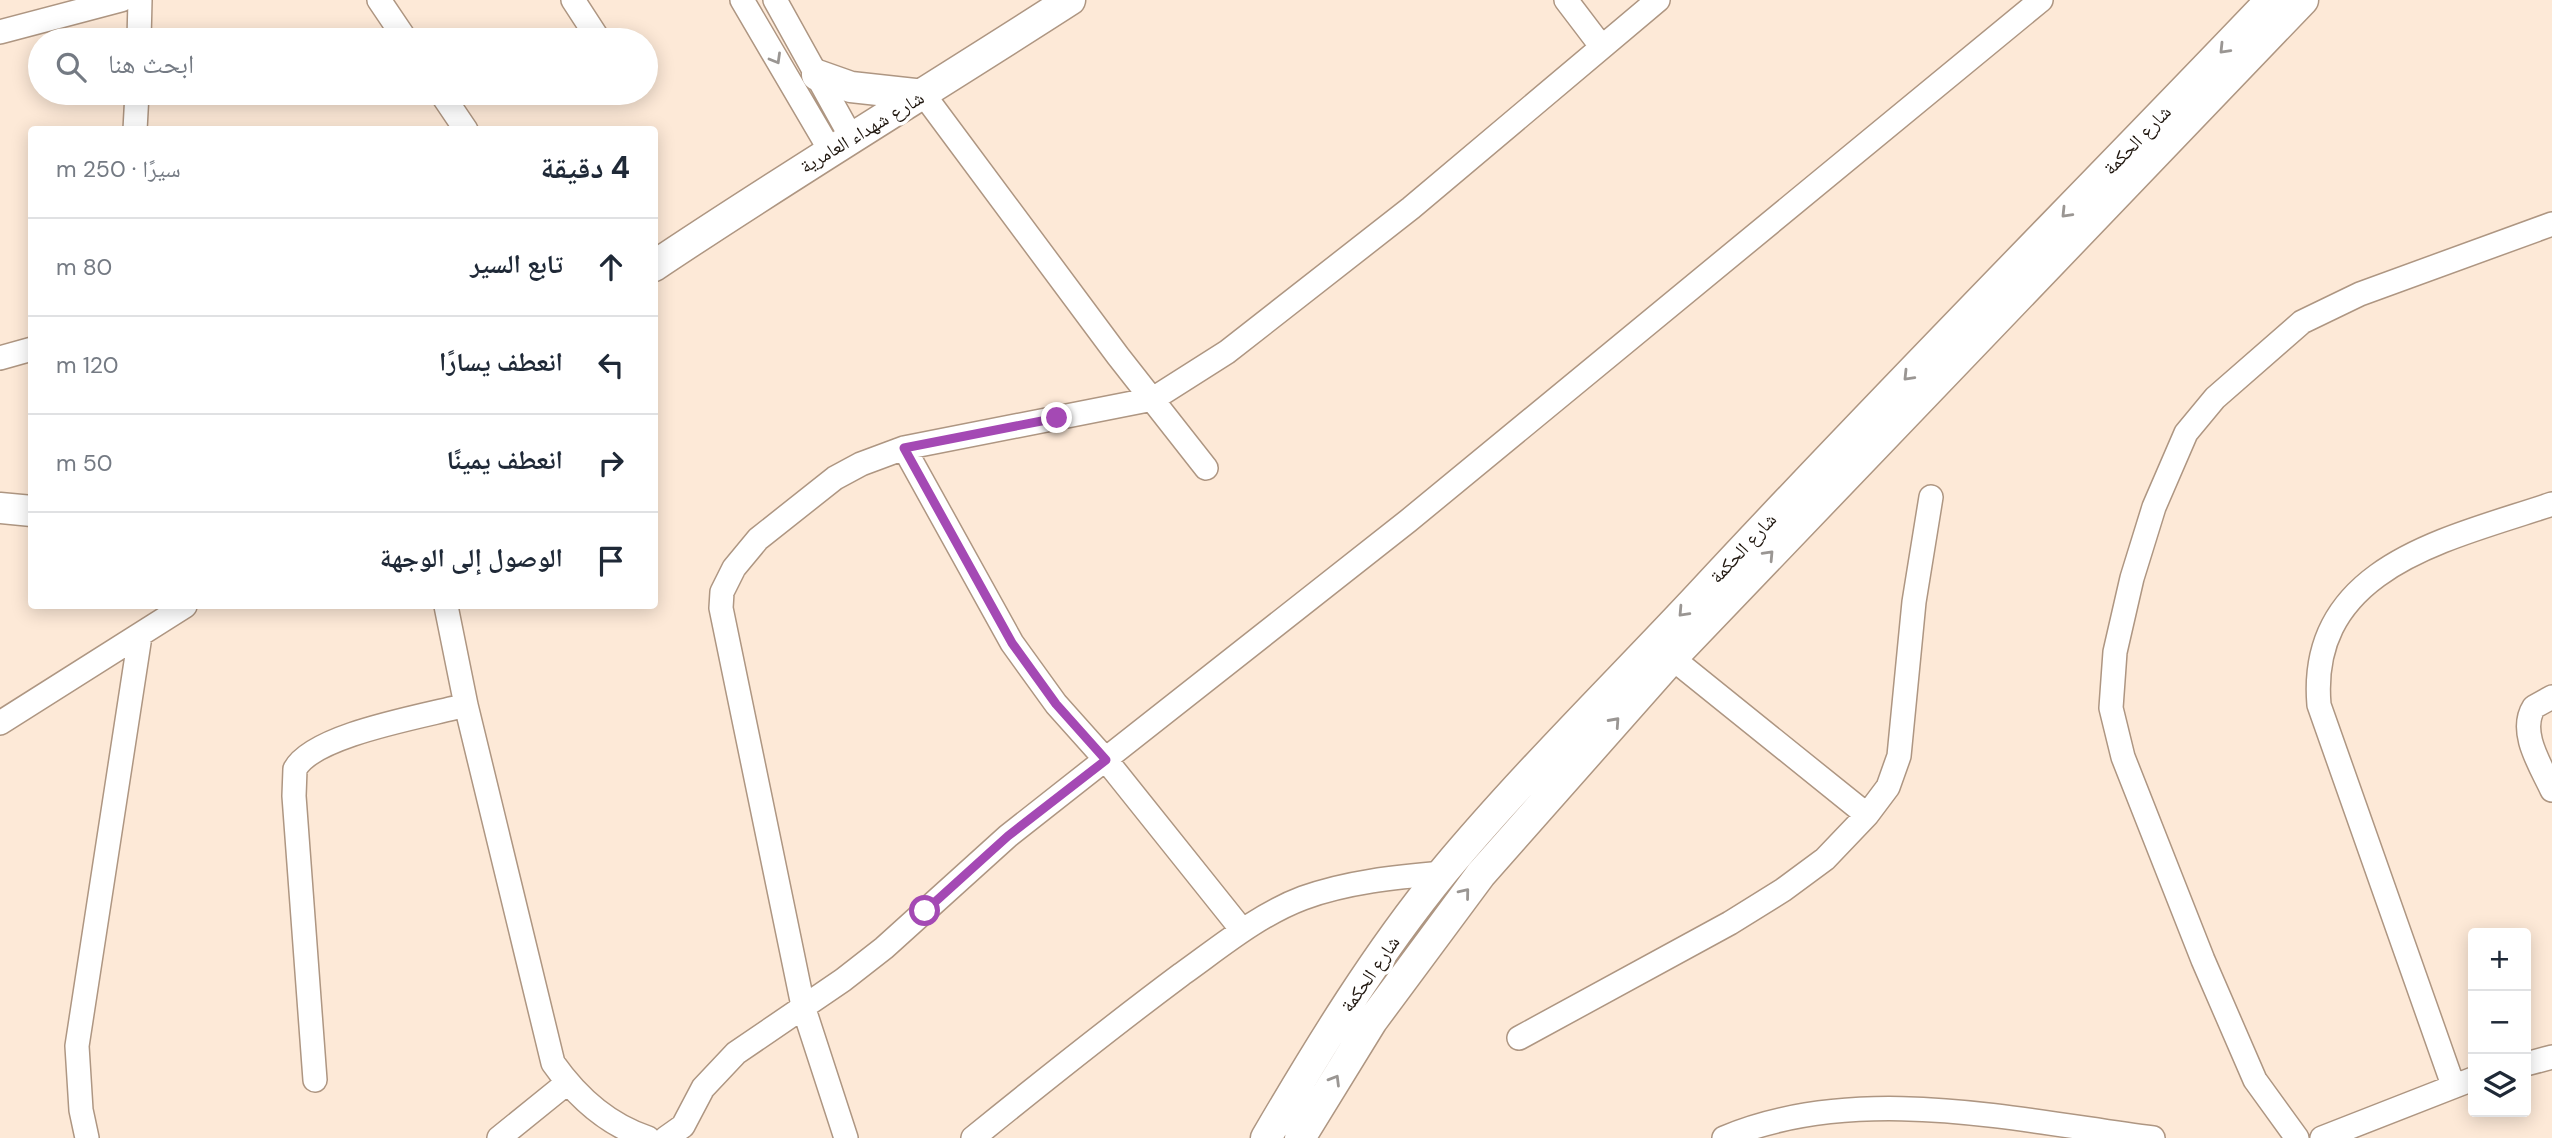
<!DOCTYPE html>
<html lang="ar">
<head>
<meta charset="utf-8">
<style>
	:root { --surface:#fff; --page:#f2f2f3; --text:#1f2937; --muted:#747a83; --line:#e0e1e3 }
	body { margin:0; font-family:"DM Sans","Noto Naskh Arabic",sans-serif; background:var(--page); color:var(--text); direction:rtl }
	.controls { position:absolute; right:21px; bottom:21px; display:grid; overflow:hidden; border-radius:7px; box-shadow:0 4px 18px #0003 }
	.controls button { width:63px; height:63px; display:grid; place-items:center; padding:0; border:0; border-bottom:2px solid var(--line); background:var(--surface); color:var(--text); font:35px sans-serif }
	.stop { position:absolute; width:21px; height:21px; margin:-16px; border:5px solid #a449b4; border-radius:50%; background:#fff }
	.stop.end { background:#a449b4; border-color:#fff; box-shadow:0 2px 7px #0008 }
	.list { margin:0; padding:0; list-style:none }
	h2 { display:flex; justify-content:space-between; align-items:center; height:91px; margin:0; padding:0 28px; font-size:30px }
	h2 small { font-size:23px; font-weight:400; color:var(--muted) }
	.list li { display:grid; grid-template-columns:46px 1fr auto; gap:21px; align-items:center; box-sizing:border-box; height:98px; padding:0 28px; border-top:2px solid var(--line) }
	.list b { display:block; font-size:26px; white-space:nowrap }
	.list em { font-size:23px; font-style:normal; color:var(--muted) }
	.icon { flex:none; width:38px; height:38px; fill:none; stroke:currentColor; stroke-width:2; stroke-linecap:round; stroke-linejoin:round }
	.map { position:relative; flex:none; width:2552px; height:1138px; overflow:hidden; direction:ltr }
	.search { position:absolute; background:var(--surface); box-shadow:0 4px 18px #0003; left:28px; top:28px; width:630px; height:77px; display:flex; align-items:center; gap:18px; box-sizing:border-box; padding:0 24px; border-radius:38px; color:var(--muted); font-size:26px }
	.panel { position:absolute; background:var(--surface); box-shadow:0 4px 18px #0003; left:28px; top:126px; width:630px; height:483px; border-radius:7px; direction:rtl }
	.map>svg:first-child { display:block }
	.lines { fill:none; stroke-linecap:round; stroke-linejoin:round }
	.minor-casing { stroke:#ae9682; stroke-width:26 }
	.tertiary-casing { stroke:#ae9682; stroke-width:33 }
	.minor { stroke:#fff; stroke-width:23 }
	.tertiary { stroke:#fff; stroke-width:30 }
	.oneway { stroke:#9a9693 }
	.route { stroke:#a449b4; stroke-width:9 }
	.labels { text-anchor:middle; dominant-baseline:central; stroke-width:7; stroke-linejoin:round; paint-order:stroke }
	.street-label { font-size:19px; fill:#1f160e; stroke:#fff }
</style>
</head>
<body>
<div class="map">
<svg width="2552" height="1138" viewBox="0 0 2552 1138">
	<rect width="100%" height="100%" fill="#fde9d7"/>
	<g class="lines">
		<defs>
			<path id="minor" d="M379,0l27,40
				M573,0l26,40
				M742,0l88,150
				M775,0l76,137
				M1566,0l35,46
				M0,32l121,-32
				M139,40l1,-40
				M441,93l25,37
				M924,95l194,261 88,112
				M135,130l2,-37
				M0,358l32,-9
				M904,448l108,195 44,61 50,56 136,170
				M446,606l20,99 87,358c24,34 55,62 95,75
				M1672,658l195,157
				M2552,697l-18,10c-16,25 7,59 18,83
				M0,723l185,-117
				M1519,1038l211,-115 53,-33 42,-31 42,-44 21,-28 11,-31 15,-154 17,-105
				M2526,1064l26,-7
				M315,1080l-21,-284 1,-27c19,-35 131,-53 171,-64
				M2453,1085l-134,-380c-12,-139 130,-166 233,-201
				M87,1138l-6,-28 -4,-64 63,-410
				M499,1138l68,-55
				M666,1138l17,-12 20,-38 33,-35 107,-73 41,-32 124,-112 400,-315 633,-521
				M846,1138l-43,-132 -82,-398 1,-16 12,-24 24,-29 77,-61 26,-14 43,-16 249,-49 74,-47 184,-144 247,-208
				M973,1138c69,-56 138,-111 209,-164 38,-27 76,-59 121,-76 44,-16 93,-21 140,-25
				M1724,1138c133,-56 291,-18 429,0
				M2297,1138l-42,-58 -52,-120 -80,-203 -12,-49 4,-56 17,-74 22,-71 32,-74 29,-35 87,-76 58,-28 192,-70
				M2322,1138l151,-59"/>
			<path id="tertiary" d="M817,75l34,12 73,8
				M654,266c137,-92 278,-177 416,-266
				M0,508l32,3
				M1266,1138c54,-92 110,-184 178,-267 80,-96 170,-184 255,-275 187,-202 382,-397 572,-596
				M1300,1138l72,-117 109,-147 191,-216 631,-658"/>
		</defs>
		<use href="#minor" class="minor-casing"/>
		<use href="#tertiary" class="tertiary-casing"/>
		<use href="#minor" class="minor"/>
		<use href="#tertiary" class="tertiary"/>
	</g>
	<defs><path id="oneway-chevron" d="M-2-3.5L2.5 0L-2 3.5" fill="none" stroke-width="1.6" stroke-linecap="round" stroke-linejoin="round" transform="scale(1.75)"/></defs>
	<g class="oneway">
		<use href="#oneway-chevron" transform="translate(2224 49) rotate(134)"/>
		<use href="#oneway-chevron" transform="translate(776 59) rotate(60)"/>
		<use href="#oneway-chevron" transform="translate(2066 213) rotate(134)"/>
		<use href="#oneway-chevron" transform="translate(1908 376) rotate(134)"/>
		<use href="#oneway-chevron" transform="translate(1769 555) rotate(-47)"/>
		<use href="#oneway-chevron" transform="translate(1683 612) rotate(133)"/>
		<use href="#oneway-chevron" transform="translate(1615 722) rotate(-48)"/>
		<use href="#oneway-chevron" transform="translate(1465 893) rotate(-51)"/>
		<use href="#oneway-chevron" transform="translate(1335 1080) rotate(-59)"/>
	</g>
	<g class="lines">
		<path class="route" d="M925,911l83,-75 98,-76 -50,-56 -44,-61 -108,-195 153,-30"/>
	</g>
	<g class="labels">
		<g class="street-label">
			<text transform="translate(862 132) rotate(-31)">شارع شهداء العامرية</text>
			<text transform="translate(2137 140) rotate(-46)">شارع الحكمة</text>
			<text transform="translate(1743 548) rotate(-47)">شارع الحكمة</text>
			<text transform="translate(1370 974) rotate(-55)">شارع الحكمة</text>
		</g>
	</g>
</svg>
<div class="controls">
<button>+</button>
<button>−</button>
<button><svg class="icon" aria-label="layers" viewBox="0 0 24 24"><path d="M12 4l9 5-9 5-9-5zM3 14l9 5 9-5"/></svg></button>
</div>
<div class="stop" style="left:925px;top:911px"></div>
<div class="stop end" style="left:1057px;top:418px"></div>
<div class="search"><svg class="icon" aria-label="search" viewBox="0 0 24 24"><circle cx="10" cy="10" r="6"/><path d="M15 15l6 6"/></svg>ابحث هنا</div>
<section class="panel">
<h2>4 دقيقة<small>سيرًا · 250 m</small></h2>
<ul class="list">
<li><svg class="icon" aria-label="ahead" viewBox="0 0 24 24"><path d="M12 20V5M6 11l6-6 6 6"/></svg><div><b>تابع السير</b></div><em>80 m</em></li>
<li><svg class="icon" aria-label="left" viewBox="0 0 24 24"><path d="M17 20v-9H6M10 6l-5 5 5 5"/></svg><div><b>انعطف يسارًا</b></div><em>120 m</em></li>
<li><svg class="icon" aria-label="right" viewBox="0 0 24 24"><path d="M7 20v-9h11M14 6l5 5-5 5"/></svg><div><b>انعطف يمينًا</b></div><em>50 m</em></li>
<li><svg class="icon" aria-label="arrive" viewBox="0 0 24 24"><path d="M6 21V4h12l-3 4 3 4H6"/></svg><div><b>الوصول إلى الوجهة</b></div></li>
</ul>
</section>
</div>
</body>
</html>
